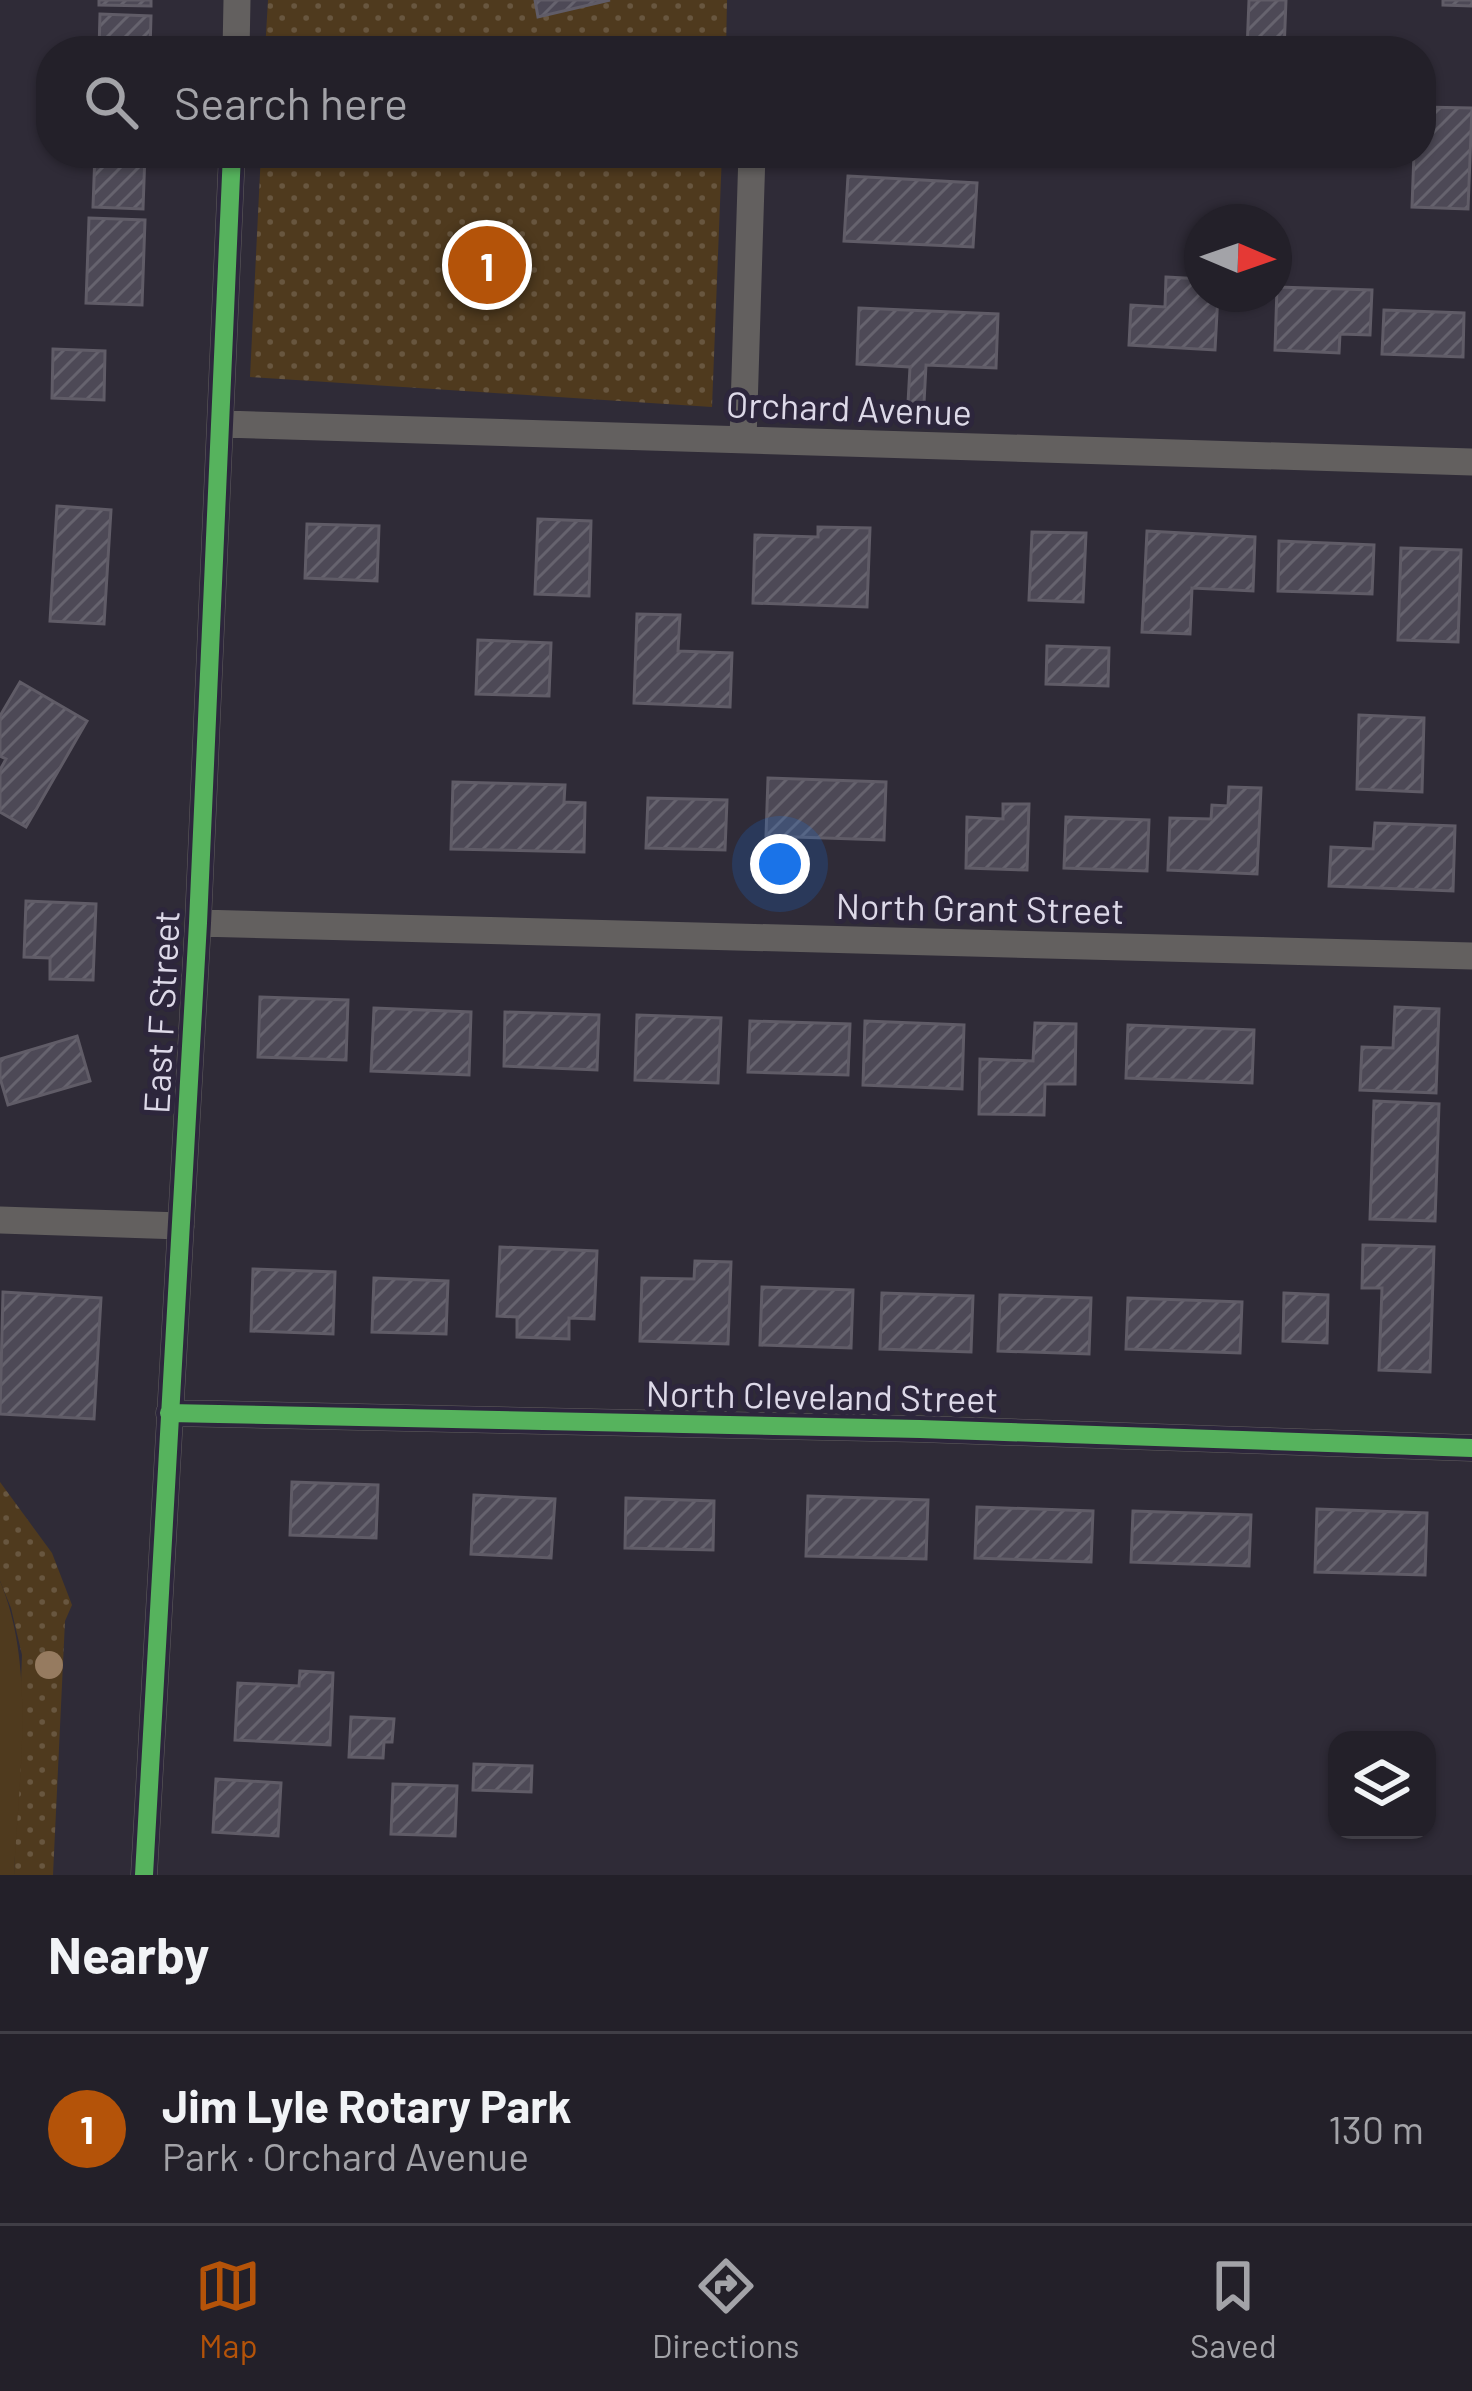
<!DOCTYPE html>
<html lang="en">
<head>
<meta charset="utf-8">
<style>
	:root { --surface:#232029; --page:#2f2d35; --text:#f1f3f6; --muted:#a3a3a8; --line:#403e46; --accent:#b45309 }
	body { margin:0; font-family:Barlow,sans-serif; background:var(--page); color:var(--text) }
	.controls { position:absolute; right:36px; bottom:36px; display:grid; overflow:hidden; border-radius:24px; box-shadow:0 3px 9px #0004 }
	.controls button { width:108px; height:108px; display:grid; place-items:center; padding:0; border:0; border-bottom:3px solid var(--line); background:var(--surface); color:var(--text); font:60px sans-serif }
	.compass { position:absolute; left:1184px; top:204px; width:108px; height:108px; border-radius:50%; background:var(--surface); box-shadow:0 3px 9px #0004; rotate:92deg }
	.you { position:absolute; left:780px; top:864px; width:42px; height:42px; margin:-30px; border:9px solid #fff; border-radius:50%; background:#1a73e8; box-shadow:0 0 0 18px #1a73e833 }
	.badge { display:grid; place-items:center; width:78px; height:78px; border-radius:50%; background:var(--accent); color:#fff; font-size:39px; font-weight:700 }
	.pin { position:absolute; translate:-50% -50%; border:6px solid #fff; box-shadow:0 3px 12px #0006 }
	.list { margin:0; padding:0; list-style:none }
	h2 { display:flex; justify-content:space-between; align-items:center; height:156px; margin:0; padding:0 48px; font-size:51px }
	h2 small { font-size:39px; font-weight:400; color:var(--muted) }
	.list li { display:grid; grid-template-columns:78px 1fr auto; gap:36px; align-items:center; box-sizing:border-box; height:192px; padding:0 48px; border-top:3px solid var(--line) }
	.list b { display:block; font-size:45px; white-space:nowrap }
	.list p { margin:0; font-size:39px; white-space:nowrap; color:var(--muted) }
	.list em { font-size:39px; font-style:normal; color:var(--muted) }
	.icon { flex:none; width:66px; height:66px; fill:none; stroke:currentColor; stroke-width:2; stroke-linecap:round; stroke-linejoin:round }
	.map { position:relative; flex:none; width:1472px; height:1875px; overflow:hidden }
	.search { position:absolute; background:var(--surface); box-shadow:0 3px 9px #0004; left:36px; right:36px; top:36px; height:132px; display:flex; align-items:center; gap:30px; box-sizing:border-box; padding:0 42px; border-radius:48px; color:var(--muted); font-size:45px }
	.sheet { height:348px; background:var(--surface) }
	nav { display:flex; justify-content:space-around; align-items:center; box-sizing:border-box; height:168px; border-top:3px solid var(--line); background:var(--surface); font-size:33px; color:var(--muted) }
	nav a { display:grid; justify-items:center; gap:6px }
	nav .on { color:var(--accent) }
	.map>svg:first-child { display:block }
	.grass { fill:url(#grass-dots) }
	.pitch { fill:#4f3a1e }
	.building { fill:url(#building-hatch); stroke:#605c67; stroke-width:3 }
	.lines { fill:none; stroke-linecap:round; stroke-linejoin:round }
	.minor { stroke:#63605f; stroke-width:27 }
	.cycleway-casing { stroke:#2d263c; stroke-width:26 }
	.cycleway { stroke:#56b35d; stroke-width:18 }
	.tree { fill:#967b60 }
	.labels { text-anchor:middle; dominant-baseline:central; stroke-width:10; stroke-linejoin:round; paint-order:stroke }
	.street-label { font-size:36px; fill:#ddd9e8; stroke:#2d263c }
</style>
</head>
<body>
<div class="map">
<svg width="1472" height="1875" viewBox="0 0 1472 1875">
	<defs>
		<pattern id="grass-dots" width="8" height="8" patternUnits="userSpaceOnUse" patternTransform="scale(3)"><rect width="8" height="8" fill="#4f3a1e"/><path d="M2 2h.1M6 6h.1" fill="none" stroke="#68563f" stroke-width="1.8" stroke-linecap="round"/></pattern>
		<pattern id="building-hatch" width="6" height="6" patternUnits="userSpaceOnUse" patternTransform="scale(3)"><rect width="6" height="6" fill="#4d4956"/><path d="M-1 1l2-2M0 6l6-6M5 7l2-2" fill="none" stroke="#66636e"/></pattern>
	</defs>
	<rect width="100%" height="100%" fill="#2f2b37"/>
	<path class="grass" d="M268,0h459l-1,51h-461z
		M261,153h461l-10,254 -462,-30z
		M0,1482l52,71 20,52 -7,16 -12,254h-39l8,-220 -11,-47 -11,-27z"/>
	<path class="pitch" d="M0,1581c37,88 18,199 14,294h-14z"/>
	<path class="building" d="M99,0h52v6l-52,-1z
		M535,0h75l-72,17z
		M1249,0h37l-2,51h-37z
		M1443,0h29v6l-29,-1z
		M100,14l51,2 -1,35h-51z
		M1421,107l51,1 -4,101 -56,-2 2,-54h7z
		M95,153h50l-2,56 -50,-2z
		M848,176l129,7 -4,64 -129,-6z
		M89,218l56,2 -3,85 -56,-2z
		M1166,277l36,2v15h16l-3,56 -86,-5 2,-40 34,2z
		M1277,287l95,3 -2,45 -30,-1 -1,19 -64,-3z
		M859,308l139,6 -2,54 -70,-3 -2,38h-16l2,-36 -53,-3z
		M1384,310l80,3 -1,44 -81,-3z
		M53,349l52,2 -1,49 -52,-2z
		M57,506l54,4 -7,114 -54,-3z
		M538,519l53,2 -2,75 -54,-2z
		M307,524l72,2 -2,55 -72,-3z
		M818,527l52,1 -3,79 -114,-4 2,-68 63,2z
		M1147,531l108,6 -2,54 -61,-3 -2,46 -48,-2z
		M1032,532l54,1 -3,69 -54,-2z
		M1279,541l95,4 -2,49 -94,-3z
		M1401,548l60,2 -3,92 -60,-2z
		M637,614l43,1 -2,36 54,2 -2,54 -96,-4z
		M478,640l73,3 -2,53 -73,-2z
		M1047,646l62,2 -1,38 -62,-2z
		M20,682l67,39 -61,106 -26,-15v-42l6,-11 -6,-3v-40z
		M1359,715l65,3 -2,74 -65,-3z
		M768,778l118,4 -2,58 -118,-4z
		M453,782l112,3 -1,17 21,1 -1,49 -133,-3z
		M1229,787l32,1 -4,86 -89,-4 2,-52 41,1 1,-14 16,1z
		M648,798l79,2 -2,50 -79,-2z
		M1003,804h26l-2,66 -61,-2 1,-51 36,2z
		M1066,817l83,3 -2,51 -83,-3z
		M1375,823l80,3 -2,65 -124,-5 2,-39 42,2z
		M26,901l70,3 -3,76 -43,-1v-21l-26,-1z
		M260,997l88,3 -2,60 -88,-3z
		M1395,1007l44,2 -3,84 -76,-3 2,-43 31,1z
		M374,1008l97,4 -2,63 -98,-4z
		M505,1012l94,3 -2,55 -93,-4z
		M637,1015l84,3 -3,65 -83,-3z
		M750,1021l100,3 -2,51 -100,-3z
		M865,1021l99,4 -2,64 -99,-4z
		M1035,1023l41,1 -1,60h-30l-1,31 -65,-1 1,-55 53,2z
		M1128,1025l126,5 -2,53 -126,-5z
		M77,1036l13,45 -82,24 -8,-27v-19z
		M1374,1101l65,3 -4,117 -65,-2z
		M1363,1245l71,2 -4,125 -51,-2 3,-82h-20z
		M500,1247l97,4 -3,68 -25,-1v21l-52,-2v-20l-20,-1z
		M695,1261l36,1 -3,82 -88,-3 2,-63 52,1z
		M253,1269l82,3 -2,62 -82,-3z
		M374,1278l74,3 -2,53 -74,-2z
		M762,1287l91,3 -2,58 -91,-3z
		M3,1292l98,6 -7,121 -94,-5z
		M882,1293l91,3 -2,56 -91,-3z
		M1284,1293l44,2 -1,48 -44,-2z
		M1000,1295l91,3 -2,56 -91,-3z
		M1128,1298l114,4 -2,51 -114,-4z
		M292,1482l86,3 -2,53 -86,-3z
		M474,1495l81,4 -4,59 -80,-4z
		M808,1496l120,4 -2,59 -120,-3z
		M626,1498l88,3 -1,49 -88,-2z
		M977,1507l116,4 -2,51 -116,-4z
		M1317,1509l110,4 -2,62 -110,-3z
		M1133,1511l118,4 -2,51 -118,-4z
		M300,1671l33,2 -3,72 -95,-5 3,-57 61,3z
		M351,1717l43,2 -2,23h-8l-1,16 -34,-1z
		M474,1764l58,2 -1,26 -58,-2z
		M216,1779l65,4 -3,53 -65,-4z
		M393,1784l64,2 -2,50 -64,-2z"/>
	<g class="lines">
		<path class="minor" d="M236,51l1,-51
			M223,424l1249,38
			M743,440l9,-287
			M198,923l1274,33
			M0,1220l181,6
			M169,1413l751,16 552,19
			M144,1875l54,-952 34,-770"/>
		<defs>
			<path id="cycleway" d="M169,1413l751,16 552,19
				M144,1875l54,-952 34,-770"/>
		</defs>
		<use href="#cycleway" class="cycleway-casing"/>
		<use href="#cycleway" class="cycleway"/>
	</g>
	<circle class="tree" cx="49" cy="1665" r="14"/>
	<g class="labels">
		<g class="street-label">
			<text transform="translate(849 407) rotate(2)">Orchard Avenue</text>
			<text transform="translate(980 907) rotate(1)">North Grant Street</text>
			<text transform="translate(160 1012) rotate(-87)">East F Street</text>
			<text transform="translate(822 1395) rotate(1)">North Cleveland Street</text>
		</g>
	</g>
</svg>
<div class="controls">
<button><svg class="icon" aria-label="layers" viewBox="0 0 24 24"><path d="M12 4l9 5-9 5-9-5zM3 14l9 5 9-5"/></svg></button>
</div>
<svg class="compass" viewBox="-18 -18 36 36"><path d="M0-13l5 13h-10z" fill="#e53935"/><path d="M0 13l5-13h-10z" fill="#a3a3a8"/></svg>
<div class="you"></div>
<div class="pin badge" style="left:487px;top:265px">1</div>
<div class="search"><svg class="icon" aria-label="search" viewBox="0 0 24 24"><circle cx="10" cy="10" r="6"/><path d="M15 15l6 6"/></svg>Search here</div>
</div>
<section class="sheet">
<h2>Nearby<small></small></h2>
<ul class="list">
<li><span class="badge">1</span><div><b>Jim Lyle Rotary Park</b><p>Park · Orchard Avenue</p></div><em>130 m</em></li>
</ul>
</section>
<nav>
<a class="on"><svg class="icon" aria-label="map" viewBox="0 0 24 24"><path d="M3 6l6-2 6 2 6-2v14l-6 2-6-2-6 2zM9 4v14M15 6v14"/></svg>Map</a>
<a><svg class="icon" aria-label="directions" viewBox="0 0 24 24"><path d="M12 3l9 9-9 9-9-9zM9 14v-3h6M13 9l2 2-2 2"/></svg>Directions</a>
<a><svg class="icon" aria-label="saved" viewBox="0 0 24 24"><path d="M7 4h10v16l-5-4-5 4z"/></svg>Saved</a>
</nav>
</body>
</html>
